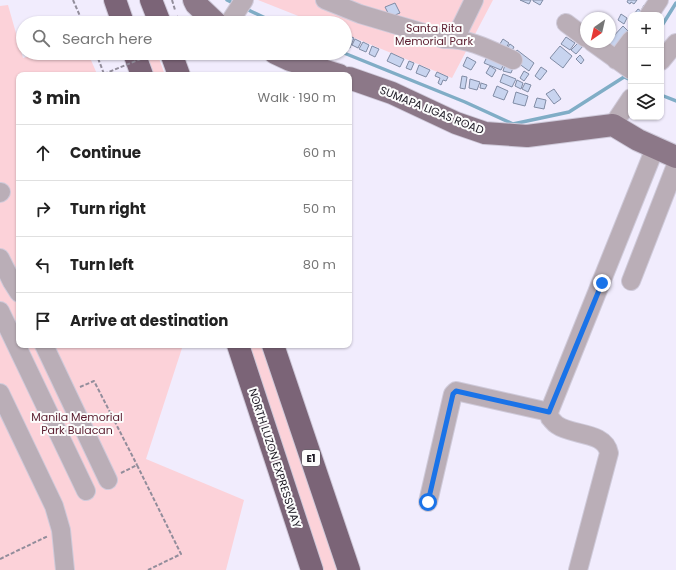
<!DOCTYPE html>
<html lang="en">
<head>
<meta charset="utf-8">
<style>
	:root { --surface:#fff; --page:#f6f6f6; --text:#222; --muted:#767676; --line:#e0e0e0 }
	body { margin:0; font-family:Poppins,sans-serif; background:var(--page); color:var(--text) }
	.controls { position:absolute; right:12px; top:12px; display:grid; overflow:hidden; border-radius:8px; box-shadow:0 1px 3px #0004 }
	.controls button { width:36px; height:36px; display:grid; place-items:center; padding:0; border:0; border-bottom:1px solid var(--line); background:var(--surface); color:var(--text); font:20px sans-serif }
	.compass { position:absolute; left:580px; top:12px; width:36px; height:36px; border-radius:50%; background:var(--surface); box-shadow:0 1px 3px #0004; rotate:214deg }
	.stop { position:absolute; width:12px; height:12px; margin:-9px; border:3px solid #1a73e8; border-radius:50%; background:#fff }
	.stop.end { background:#1a73e8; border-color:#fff; box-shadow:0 1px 4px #0008 }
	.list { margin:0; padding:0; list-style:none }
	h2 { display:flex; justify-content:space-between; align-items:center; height:52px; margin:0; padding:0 16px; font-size:17px }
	h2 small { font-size:13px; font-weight:400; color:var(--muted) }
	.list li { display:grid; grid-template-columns:26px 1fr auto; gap:12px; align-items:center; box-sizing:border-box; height:56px; padding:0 16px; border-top:1px solid var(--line) }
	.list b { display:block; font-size:15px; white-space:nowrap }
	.list em { font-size:13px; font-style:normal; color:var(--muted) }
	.icon { flex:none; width:22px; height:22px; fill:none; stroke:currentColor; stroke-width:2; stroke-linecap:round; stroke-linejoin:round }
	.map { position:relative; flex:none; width:676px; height:570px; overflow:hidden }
	.search { position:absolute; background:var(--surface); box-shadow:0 1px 3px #0004; left:16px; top:16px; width:336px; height:44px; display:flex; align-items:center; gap:10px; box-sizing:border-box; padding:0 14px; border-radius:22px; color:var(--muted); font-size:15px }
	.panel { position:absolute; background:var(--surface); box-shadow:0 1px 3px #0004; left:16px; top:72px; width:336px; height:276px; border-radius:8px }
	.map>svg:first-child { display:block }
	.green { fill:#fcd2d9 }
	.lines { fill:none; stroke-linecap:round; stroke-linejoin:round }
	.stream { stroke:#80adc6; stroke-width:3.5 }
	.building { fill:#c8d4ef; stroke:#818ca5 }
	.minor-casing { stroke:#cfcada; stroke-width:20 }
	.major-casing { stroke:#cfcada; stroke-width:24 }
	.highway-casing { stroke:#cfcada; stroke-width:24 }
	.path { stroke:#928d9b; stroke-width:2; stroke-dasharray:4 2; stroke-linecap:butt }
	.minor { stroke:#baaeb7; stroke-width:18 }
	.major { stroke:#8c7888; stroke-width:22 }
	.highway { stroke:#7b6477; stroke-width:22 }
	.path-bridge { stroke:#928d9b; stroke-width:2; stroke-dasharray:4 2; stroke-linecap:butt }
	.route { stroke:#1a73e8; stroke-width:5 }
	.labels { text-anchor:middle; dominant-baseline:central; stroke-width:4; stroke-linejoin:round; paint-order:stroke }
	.shield { fill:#fcfcfc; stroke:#605e65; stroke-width:1 }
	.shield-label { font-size:10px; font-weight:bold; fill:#1d1a24 }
	.park-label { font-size:11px; fill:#5b1e2f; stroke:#fcfcfc }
	.street-label { font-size:11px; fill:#1d1a24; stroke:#fcfcfc }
</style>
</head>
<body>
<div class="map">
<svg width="676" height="570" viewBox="0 0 676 570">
	<rect width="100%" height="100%" fill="#f1ecfd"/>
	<path class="green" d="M258,0h235l-41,78 -107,-44v-11h-29z
		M8,5l15,53 16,-5h49l9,21 -78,1v270h164l-37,114 98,41 -18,70h-226v-564z
		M143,53h14l8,22h-15z
		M245,345h21l78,225h-25z"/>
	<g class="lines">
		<path class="stream" d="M227,0l8,4
			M244,8l32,15
			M661,27l15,-24
			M344,53l121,49 48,22 56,-12 55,-35 3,-3
			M624,77l7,3
			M661,95l15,6"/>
	</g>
	<path class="building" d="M520,0h11l-2,4z
		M533,0h10l-3,5 -7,-4z
		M628,0h9l-3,4 -3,-2 -1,2 -3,-2z
		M395,3l5,10 -10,4 -5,-10z
		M644,5l6,4 -5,6 -11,-1 4,-5 3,2z
		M621,14l6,4 -3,6 -6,-4z
		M623,26l8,8 -16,17 -8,-8 3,-1v-2z
		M345,34l9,4 -4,10 -5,-2z
		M566,37l9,6 -5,7 -9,-6z
		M355,39l6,3 -3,6 -6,-3z
		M503,39l6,4 -5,8 -6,-4z
		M363,42l6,3 -3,7 -7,-3z
		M579,42l4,4 -7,8 -5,-4z
		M510,44l4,3 -4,7 -5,-3z
		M372,46l7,3 -4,8 -6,-3z
		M560,46l12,10 -9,12 -13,-10z
		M517,50l17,13 -5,8 -18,-13z
		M391,53l13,6 -4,8 -13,-6z
		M580,55l4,5 -3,4 -5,-5z
		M467,57l9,5 -5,8 -8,-4z
		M487,57l17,7 -3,6 -17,-7z
		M409,61l5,2 -3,7 -5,-2z
		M419,65l11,5 -4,7 -10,-4z
		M505,65l8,3 -2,5 -8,-2z
		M490,66l6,4 -4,7 -6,-4z
		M541,67l6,4 -7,9 -5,-4z
		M524,71l5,3 -5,7 -4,-3z
		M437,72l11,5 -2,4 -3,-1 -2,5 -3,-2 2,-5 -5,-2z
		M503,74l13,5 -4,8 -12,-5z
		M462,76l5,1 -2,12 -5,-1z
		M470,79l10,3 -3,8 -8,-2z
		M517,80l6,3 -2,6 -6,-3z
		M481,83l6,2 -2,4 -5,-1z
		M525,83l6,2 -3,7 -6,-3z
		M497,86l11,5 -4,9 -11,-4z
		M554,89l7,10 -7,5 -8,-10z
		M516,92l12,4 -3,10 -12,-3z
		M537,98l9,2 -2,9 -10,-2z"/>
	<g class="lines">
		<defs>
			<path id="minor" d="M325,0l35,14 84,25c25,-1 47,11 69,21
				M649,15l10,-15
				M229,23l15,-23
				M566,23l20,15
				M455,39l19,-39
				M592,42l39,28
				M616,60l15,-20
				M661,61l15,-18
				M613,125l18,-27
				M0,193l1,-1
				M0,258l12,24 7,11
				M631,281l45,-116
				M0,311l86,180
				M44,345l64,135
				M0,393l54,113 7,24 4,40
				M428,502l24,-104 1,-4 3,-3 93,21
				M578,570l31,-117c-4,-22 -37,-17 -52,-28 -3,-2 -5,-5 -7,-7l-1,-6 106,-264"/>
			<path id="major" d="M194,0l2,4 20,19
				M275,53l15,7 49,15
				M349,78l43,15 64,30 29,10 42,3 86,-11 25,15 38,17"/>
			<path id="highway" d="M115,0l8,23
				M151,0l9,23
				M134,53l8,22
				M171,53l8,22
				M238,345l74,225
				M273,345l76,225"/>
		</defs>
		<use href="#minor" class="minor-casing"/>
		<use href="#major" class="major-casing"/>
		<use href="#highway" class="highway-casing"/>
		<path class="path" d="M73,0l10,23
			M172,0l3,10
			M177,16l3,7
			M96,53l8,21
			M80,387l14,-6 43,84
			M121,473l16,-8 44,89 -33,16
			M0,559l48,-23"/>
		<use href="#minor" class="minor"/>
		<use href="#major" class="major"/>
		<use href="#highway" class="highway"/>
		<path class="path-bridge" d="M104,74l51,-21"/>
	</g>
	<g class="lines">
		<path class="route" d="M428,502l25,-108 3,-3 93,21 53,-129"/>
	</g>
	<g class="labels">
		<rect class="shield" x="302" y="450" width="18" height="16" rx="3"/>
		<g class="shield-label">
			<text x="311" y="458">E1</text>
		</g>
		<g class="park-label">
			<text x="434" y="28">Santa Rita<tspan x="434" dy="13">Memorial Park</tspan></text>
			<text x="77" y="417">Manila Memorial<tspan x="77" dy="13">Park Bulacan</tspan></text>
		</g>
		<g class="street-label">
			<text transform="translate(432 110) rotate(22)">SUMAPA LIGAS ROAD</text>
			<text transform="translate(275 458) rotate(72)">NORTH LUZON EXPRESSWAY</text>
		</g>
	</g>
</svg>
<div class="controls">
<button>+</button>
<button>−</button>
<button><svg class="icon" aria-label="layers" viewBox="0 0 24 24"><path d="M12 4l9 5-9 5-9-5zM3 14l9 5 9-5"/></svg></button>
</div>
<svg class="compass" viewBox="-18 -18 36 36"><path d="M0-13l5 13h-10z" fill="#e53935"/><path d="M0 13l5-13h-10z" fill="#767676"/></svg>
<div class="stop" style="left:428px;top:502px"></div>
<div class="stop end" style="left:602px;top:283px"></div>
<div class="search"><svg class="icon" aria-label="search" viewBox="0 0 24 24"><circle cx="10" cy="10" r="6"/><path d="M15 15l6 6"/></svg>Search here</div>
<section class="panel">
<h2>3 min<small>Walk · 190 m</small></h2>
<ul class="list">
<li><svg class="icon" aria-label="ahead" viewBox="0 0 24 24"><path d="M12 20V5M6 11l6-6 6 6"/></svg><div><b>Continue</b></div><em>60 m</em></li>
<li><svg class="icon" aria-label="right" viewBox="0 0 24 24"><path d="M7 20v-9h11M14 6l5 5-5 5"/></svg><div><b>Turn right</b></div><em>50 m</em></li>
<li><svg class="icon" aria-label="left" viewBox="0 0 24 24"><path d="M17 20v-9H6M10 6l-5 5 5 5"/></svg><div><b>Turn left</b></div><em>80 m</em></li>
<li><svg class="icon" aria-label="arrive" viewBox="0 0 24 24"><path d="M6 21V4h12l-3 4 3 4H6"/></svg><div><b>Arrive at destination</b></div></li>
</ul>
</section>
</div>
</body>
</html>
